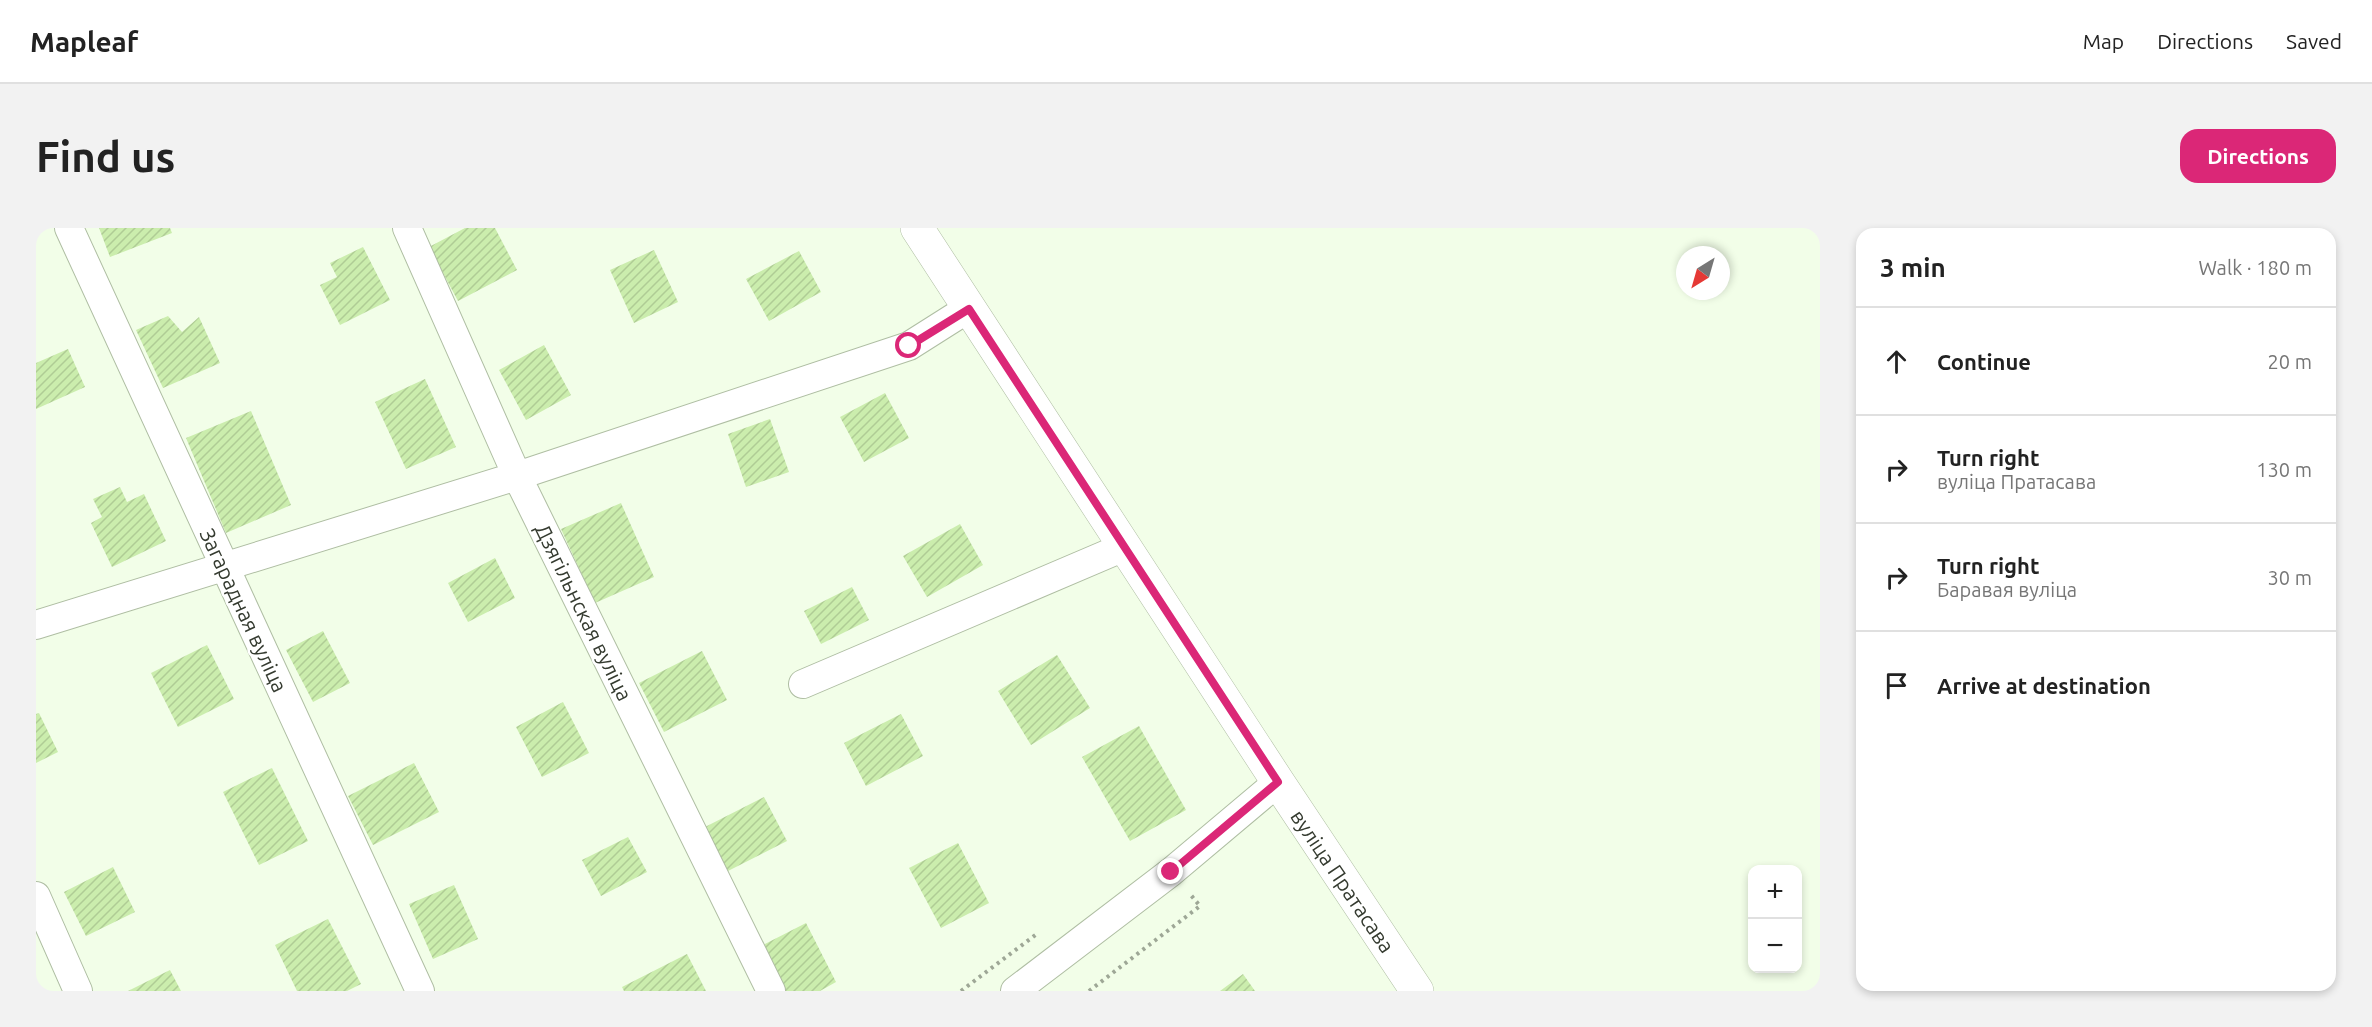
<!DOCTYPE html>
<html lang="en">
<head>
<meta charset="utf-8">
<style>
	:root { --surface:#fff; --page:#f2f2f2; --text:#222; --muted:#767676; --line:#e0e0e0; --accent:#db2777 }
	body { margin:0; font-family:Ubuntu,sans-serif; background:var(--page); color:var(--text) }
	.controls { position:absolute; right:18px; bottom:18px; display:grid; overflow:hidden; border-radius:12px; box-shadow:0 3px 9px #0003 }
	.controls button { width:54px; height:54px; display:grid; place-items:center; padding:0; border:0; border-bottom:2px solid var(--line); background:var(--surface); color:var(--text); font:30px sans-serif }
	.compass { position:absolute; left:1640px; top:18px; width:54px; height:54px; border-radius:50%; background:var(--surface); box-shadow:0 3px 9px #0003; rotate:217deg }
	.stop { position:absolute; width:18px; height:18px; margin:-14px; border:4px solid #db2777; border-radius:50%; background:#fff }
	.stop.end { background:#db2777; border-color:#fff; box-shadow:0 2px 6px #0008 }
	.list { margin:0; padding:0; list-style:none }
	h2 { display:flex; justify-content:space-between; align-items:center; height:78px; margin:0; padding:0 24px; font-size:26px }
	h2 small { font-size:20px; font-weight:400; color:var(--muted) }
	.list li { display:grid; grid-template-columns:39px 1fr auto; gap:18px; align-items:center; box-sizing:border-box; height:108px; padding:0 24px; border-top:2px solid var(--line) }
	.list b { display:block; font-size:22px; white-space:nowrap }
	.list p { margin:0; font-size:20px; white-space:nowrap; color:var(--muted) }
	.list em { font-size:20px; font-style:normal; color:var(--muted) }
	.icon { flex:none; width:33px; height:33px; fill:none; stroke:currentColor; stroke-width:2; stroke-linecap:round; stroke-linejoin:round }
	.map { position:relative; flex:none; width:1784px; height:763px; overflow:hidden; border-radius:18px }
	header { display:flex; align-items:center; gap:36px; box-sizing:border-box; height:84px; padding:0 30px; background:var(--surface); border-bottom:2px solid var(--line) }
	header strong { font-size:28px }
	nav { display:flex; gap:33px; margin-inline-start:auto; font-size:21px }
	.intro { display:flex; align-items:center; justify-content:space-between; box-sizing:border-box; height:144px; padding:0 36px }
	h1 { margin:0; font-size:42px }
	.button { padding:15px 27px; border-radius:18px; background:var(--accent); color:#fff; font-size:21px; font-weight:700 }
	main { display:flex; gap:36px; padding:0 36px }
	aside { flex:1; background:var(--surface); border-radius:18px; box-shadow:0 3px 9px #0003 }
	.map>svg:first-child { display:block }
	.building { fill:url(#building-hatch) }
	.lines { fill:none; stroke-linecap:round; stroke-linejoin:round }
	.minor-casing { stroke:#afbea3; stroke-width:30 }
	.major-casing { stroke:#afbea3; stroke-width:34 }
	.path { stroke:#9ea796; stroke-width:4; stroke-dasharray:3 4.5; stroke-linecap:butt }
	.minor { stroke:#fff; stroke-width:28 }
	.major { stroke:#fff; stroke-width:33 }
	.route { stroke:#db2777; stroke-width:8 }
	.labels { text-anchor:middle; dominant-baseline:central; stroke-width:5; stroke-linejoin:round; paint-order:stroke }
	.street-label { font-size:21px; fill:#353b30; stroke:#fff }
</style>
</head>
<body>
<header>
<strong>Mapleaf</strong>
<nav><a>Map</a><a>Directions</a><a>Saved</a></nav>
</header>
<div class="intro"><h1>Find us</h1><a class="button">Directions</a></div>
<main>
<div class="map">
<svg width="1784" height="763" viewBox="0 0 1784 763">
	<defs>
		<pattern id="building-hatch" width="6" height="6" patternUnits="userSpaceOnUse" patternTransform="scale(1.5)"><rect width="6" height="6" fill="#cbedad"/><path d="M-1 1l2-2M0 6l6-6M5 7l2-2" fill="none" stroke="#afcc95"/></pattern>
	</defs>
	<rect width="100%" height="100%" fill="#f2fee8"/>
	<path class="building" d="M63,0h71l2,5 -62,24z
		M429,0h30l22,42 -59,31 -29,-54z
		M327,19l27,53 -50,25 -20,-40 17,-8 -7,-14z
		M618,22l24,52 -44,21 -24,-53z
		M763,23l22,41 -52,29 -23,-42z
		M132,88l14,16 17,-15 21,46 -57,25 -27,-58z
		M508,117l27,50 -45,25 -27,-50z
		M32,121l17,38 -49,22v-46z
		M389,151l31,68 -50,22 -31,-67z
		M849,165l24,45 -45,24 -24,-45z
		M215,183l40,94 -65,28 -40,-95z
		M734,191l19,53 -43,15 -18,-53z
		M84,259l7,15 17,-8 22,47 -54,26 -21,-44 11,-6 -9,-18z
		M585,275l33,74 -59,26 -34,-74z
		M924,296l23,41 -56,32 -24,-41z
		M459,330l20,40 -47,24 -20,-39z
		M816,359l17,33 -48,24 -17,-33z
		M287,403l27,52 -37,19 -27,-52z
		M171,417l27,54 -56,28 -27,-54z
		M666,423l25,49 -63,32 -25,-49z
		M1021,427l33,53 -59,37 -33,-54z
		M527,474l26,51 -47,24 -26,-50z
		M3,485l19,39 -22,11v-49z
		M865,486l22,42 -57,30 -22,-43z
		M1103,498l47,84 -56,31 -48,-84z
		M378,535l25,49 -66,33 -25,-49z
		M236,540l36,73 -49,24 -36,-73z
		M728,569l23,44 -59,30 -23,-44z
		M592,609l19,35 -46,24 -19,-36z
		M922,615l31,60 -48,25 -32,-60z
		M77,639l22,45 -49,24 -22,-44z
		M418,657l24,54 -45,20 -24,-55z
		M292,691l33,65 -14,7h-50l-22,-46z
		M770,695l30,59 -16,9h-36l-23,-45z
		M651,726l19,37h-82l-2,-4z
		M134,742l11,21h-53z
		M1207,746l12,17h-35z"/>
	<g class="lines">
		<defs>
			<path id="minor" d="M33,0l351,763
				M371,0l110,248 254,515
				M0,397l481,-149 392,-130 60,-38
				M767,456l321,-137
				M0,668l42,95
				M979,763l156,-119 107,-90"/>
			<path id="major" d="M881,0l361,554 139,209"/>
		</defs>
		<use href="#minor" class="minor-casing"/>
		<use href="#major" class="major-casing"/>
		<path class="path" d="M925,763l77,-58
			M1053,763l111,-85 -10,-12"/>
		<use href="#minor" class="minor"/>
		<use href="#major" class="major"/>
	</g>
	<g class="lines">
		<path class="route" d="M873,118l60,-37 309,473 -107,90"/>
	</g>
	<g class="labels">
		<g class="street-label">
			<text transform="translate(208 382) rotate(65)">Загарадная вуліца</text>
			<text transform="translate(548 384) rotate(64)">Дзягільнская вуліца</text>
			<text transform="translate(1307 653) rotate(56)">вуліца Пратасава</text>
		</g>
	</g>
</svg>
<div class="controls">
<button>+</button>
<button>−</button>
</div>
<svg class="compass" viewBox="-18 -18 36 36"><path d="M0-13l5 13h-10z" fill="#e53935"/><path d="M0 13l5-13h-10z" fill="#767676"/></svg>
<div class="stop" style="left:873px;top:118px"></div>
<div class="stop end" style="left:1135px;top:644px"></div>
</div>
<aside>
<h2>3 min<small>Walk · 180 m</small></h2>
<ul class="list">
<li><svg class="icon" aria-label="ahead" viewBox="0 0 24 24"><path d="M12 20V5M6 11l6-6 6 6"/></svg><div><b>Continue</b></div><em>20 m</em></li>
<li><svg class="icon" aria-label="right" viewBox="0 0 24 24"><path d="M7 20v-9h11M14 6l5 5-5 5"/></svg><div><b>Turn right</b><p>вуліца Пратасава</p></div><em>130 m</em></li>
<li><svg class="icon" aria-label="right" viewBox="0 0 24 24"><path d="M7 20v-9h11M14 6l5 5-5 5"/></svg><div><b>Turn right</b><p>Баравая вуліца</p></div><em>30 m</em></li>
<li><svg class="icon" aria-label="arrive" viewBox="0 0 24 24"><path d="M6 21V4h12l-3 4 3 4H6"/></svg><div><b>Arrive at destination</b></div></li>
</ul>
</aside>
</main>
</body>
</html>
